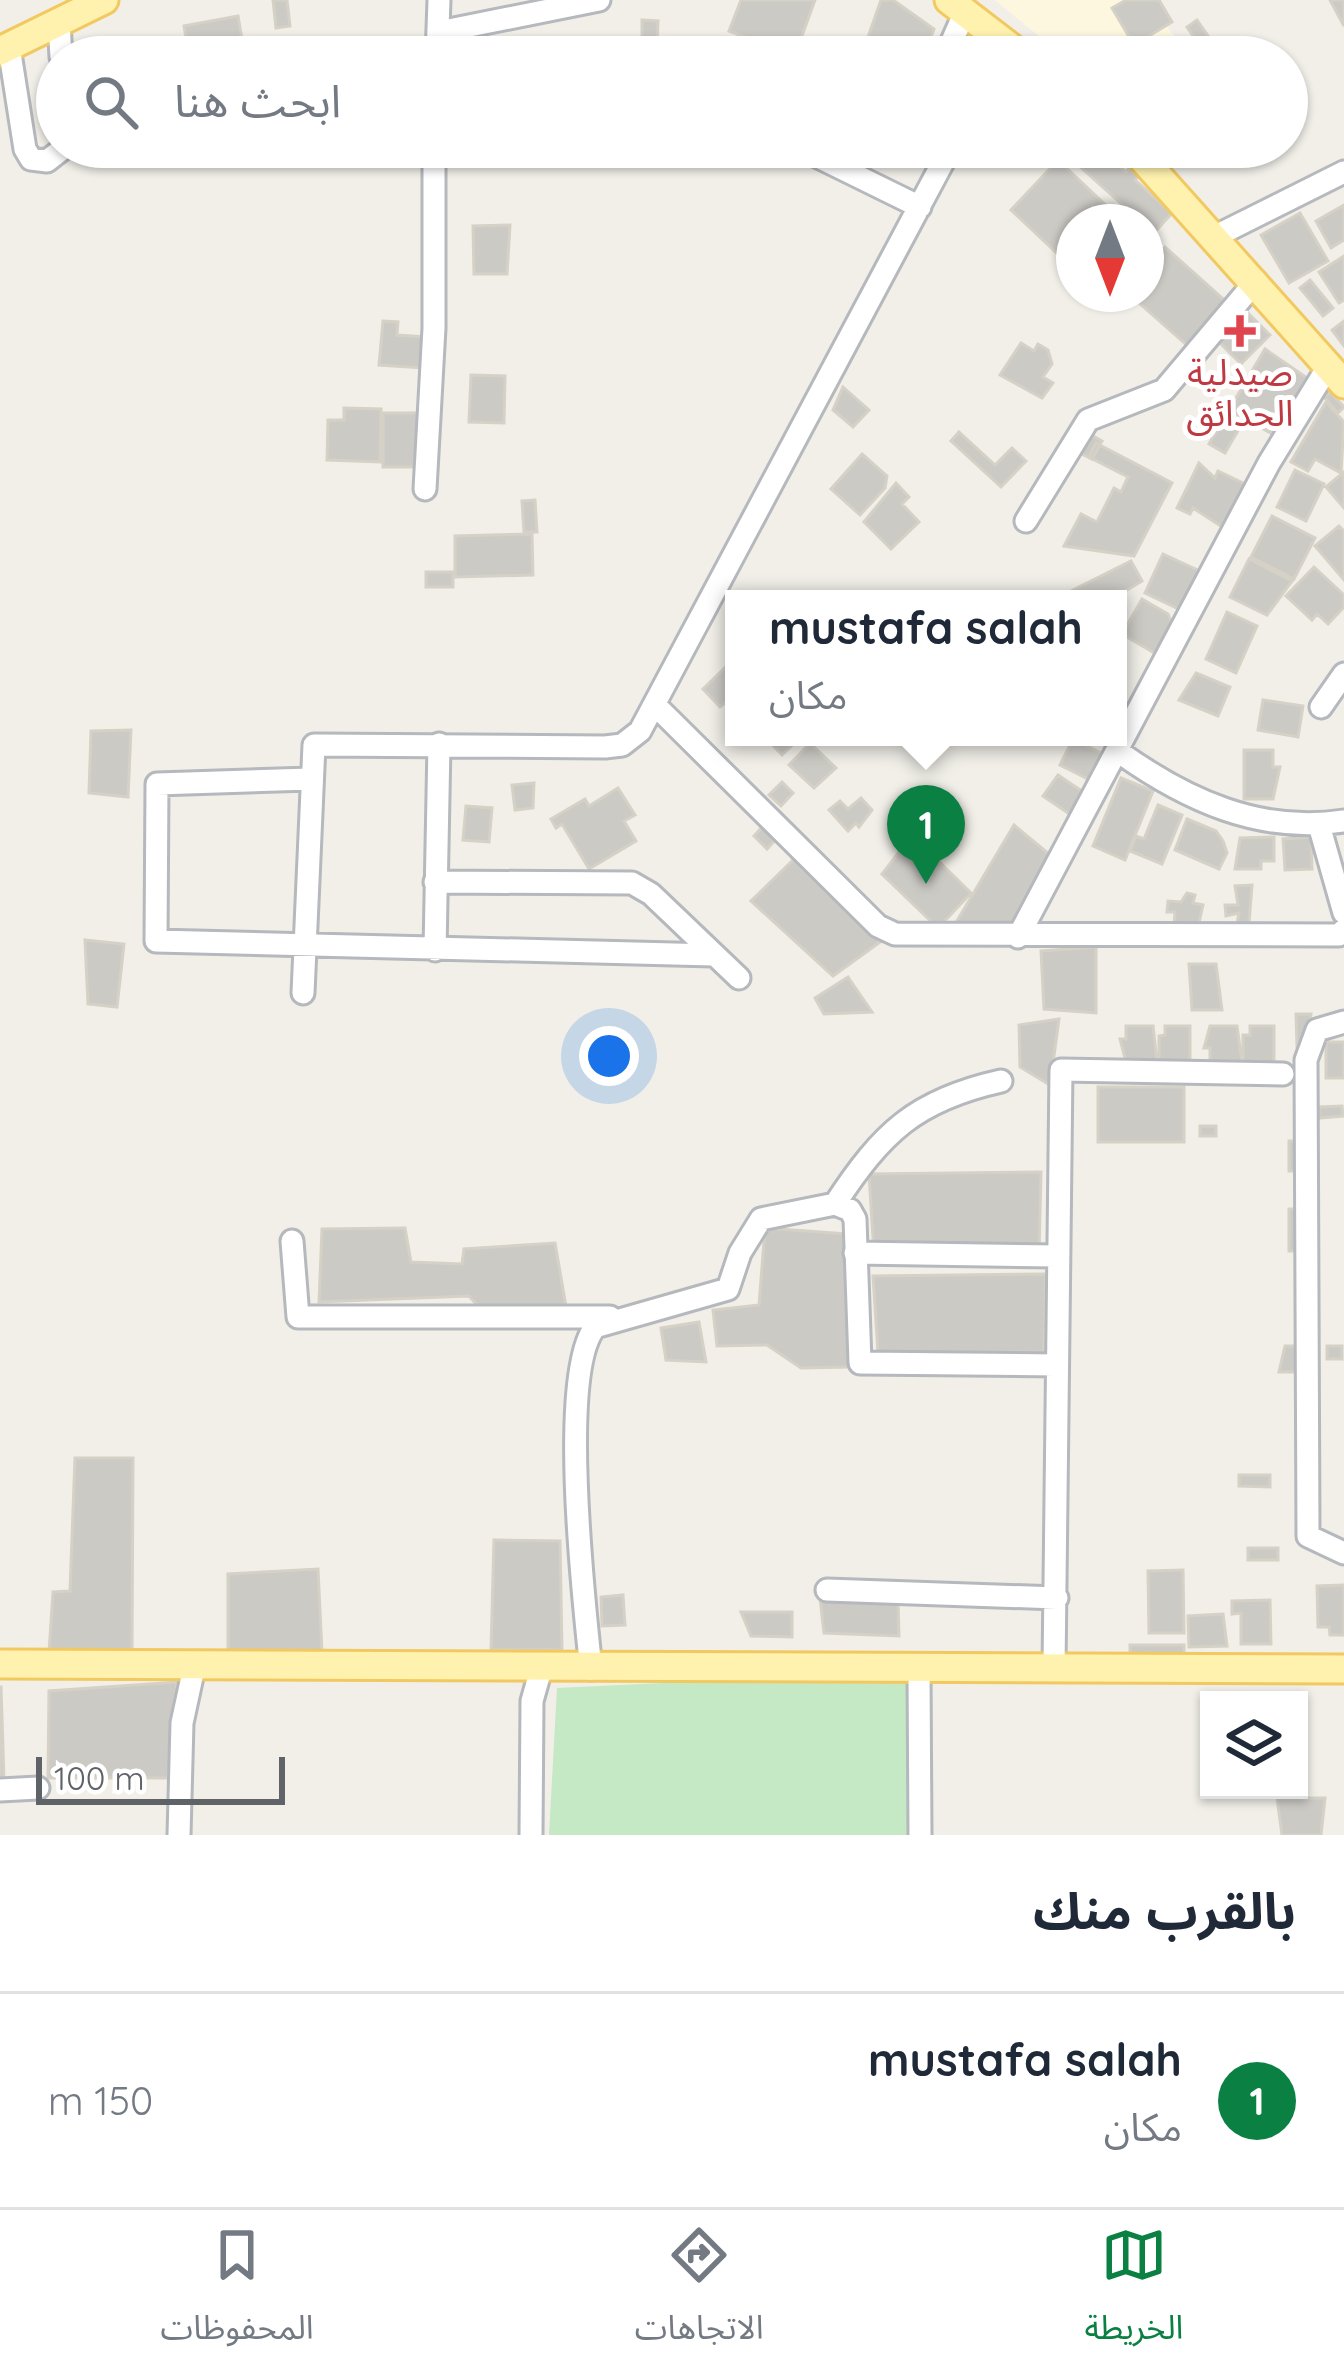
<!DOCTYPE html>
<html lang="ar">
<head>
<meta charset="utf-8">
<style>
	:root { --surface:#fff; --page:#f2f2f3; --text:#1f2937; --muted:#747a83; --line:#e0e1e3; --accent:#0b8043 }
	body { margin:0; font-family:Quicksand,"Noto Sans Arabic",sans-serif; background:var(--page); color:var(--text); direction:rtl }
	.controls { position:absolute; right:36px; bottom:36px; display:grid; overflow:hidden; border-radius:0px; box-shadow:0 3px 9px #0004 }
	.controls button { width:108px; height:108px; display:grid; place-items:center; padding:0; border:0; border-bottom:3px solid var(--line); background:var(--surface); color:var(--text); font:60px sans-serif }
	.compass { position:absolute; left:1056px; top:204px; width:108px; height:108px; border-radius:50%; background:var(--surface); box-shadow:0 3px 9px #0004; rotate:180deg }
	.scale { position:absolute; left:36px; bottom:30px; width:249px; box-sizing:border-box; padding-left:12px; border:6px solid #5f6368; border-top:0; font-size:33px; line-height:42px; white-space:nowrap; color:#5f6368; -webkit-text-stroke:9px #fff; paint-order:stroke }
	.you { position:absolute; left:609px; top:1056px; width:42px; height:42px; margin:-30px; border:9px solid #fff; border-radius:50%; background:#1a73e8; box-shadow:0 0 0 18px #1a73e833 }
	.badge { display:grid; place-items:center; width:78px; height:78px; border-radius:50%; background:var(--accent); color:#fff; font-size:39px; font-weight:700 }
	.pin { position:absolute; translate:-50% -99px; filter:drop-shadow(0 3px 6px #0008) }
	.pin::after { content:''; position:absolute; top:63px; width:42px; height:36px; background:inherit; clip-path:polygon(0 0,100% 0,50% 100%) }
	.popup { position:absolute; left:725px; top:590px; width:402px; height:156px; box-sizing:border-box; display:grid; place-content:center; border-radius:0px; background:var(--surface); filter:drop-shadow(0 3px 9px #0005); font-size:39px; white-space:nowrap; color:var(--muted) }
	.popup b { font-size:45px; color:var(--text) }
	.popup::after { content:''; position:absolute; left:50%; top:100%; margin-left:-24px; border:24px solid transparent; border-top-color:var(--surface) }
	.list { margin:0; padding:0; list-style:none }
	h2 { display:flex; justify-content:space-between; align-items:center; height:156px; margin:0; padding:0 48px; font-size:51px }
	h2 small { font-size:39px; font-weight:400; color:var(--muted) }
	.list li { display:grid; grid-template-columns:78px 1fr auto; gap:36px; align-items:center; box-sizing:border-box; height:216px; padding:0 48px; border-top:3px solid var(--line) }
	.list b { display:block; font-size:45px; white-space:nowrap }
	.list p { margin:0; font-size:39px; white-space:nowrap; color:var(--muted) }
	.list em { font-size:39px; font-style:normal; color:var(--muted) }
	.icon { flex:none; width:66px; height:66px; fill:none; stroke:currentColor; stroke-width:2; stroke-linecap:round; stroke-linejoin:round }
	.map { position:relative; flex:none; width:1344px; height:1835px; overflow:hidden; direction:ltr }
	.search { position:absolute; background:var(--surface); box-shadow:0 3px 9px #0004; left:36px; right:36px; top:36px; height:132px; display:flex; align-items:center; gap:30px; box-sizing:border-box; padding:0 42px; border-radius:66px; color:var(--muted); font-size:45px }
	.sheet { height:372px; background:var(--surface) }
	nav { display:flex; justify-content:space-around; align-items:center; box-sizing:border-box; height:168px; border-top:3px solid var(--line); background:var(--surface); font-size:33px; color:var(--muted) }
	nav a { display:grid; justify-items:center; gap:6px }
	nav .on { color:var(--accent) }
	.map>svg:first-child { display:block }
	.commercial { fill:#fef7e0 }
	.green { fill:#c5e8c5 }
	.building { fill:#cccac5; stroke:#d6d1c6; stroke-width:3 }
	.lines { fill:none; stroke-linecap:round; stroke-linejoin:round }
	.minor-casing { stroke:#b5b8bc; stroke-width:27 }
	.major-casing { stroke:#f2c960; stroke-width:33 }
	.minor { stroke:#fff; stroke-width:21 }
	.major { stroke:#fff2af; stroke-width:27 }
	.health-dot { fill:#e0444e; stroke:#fff; stroke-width:4.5 }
	.labels { text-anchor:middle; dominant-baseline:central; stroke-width:10; stroke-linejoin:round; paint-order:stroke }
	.health-label { font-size:36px; fill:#be3a42; stroke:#fff }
</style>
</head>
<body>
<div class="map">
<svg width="1344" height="1835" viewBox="0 0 1344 1835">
	<rect width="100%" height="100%" fill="#f1efe8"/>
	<path class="commercial" d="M995,0h152l30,40 -27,17h-86z"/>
	<path class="green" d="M919,1671l1,164h-371l8,-147z"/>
	<path class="building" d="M273,0h14l3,26 -14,2z
		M741,0h74l-20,55 -66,-24z
		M881,0h12l41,29 -11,28h-62z
		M1126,0h33l13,22 -38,23 -22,-37z
		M1330,0h14v26z
		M238,16l7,41h-56l-5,-31z
		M642,20l16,1 -1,31 -15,-1z
		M1197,20l18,26 -10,7 -18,-26z
		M1181,43l8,9 3,-4 7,9h-31z
		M1046,147h52l28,25 5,-7 9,8 -5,7 37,33 -18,20 -95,-85 -5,6z
		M1058,160l55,52 -10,10h-29v23l-12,13 -51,-48z
		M1344,205v35l-13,8 -15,-27z
		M1300,213l28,48 -39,22 -28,-48z
		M510,225l-3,49h-33l-1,-48z
		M1165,247l65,58 -40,43 -61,-54h17v-26z
		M1344,256v44l-5,3 -20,-31z
		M1310,280l23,28 -10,8 -23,-28z
		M1245,310l25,25 -29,29 -25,-25z
		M383,321l15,1 -1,13 28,2 -2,31 -44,-3z
		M1344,321v25l-12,-16z
		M1021,343l13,8 4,-7 10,6 4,14 -9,13 10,6 -11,15 -42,-23z
		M1265,349l42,29 -33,57 -45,-25z
		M471,375l34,1 -1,47 -35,-1z
		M843,387l26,23 -16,17 -20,-17z
		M1330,392l14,15 -6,6 -14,-16z
		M1326,402l18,20 -3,51 -26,-14 -7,12 -17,-9z
		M344,408l37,1 -1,53 -53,-2 1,-40h16z
		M383,413h36l-1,54h-35z
		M1227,413l16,9 -18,31 -16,-9z
		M959,432l36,33 17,-17 14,13 -25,26 -50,-46z
		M1088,433l14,8 -10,18 -14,-7z
		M1096,443l76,40 -38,73 -70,-10 17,-32 16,8 17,-34 7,4 7,-15 -39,-20z
		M862,454l25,22 -2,12 -25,27 -29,-26z
		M1199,463l16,15 3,-7 31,15 -22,44 -34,-22 -3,6 -13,-6z
		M1295,470l29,14 -18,37 -29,-14z
		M1344,472v36l-18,-21z
		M896,483l13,14 -7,7 17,18 -28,27 -27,-27z
		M535,500l2,32h-13l-2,-31z
		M1272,516l43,22 -21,41 -43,-22z
		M1339,526l5,5v49l-29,-34z
		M532,534l1,41 -78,2v-41z
		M1163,554l39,18 -13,42 -44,-21z
		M1249,559l43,22 -25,34 -37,-18z
		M1131,561l11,20 -30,18h-36l-5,-8z
		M1314,567l30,28v12l-16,17 -11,-10 -5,6 -26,-24z
		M426,572h27v15h-27z
		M1142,599l26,15 7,17 -14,26 -39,-23z
		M1227,612l30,14 -21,47 -30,-14z
		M733,660l1,46 -6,-6 -8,7 -17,-18z
		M1196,673l34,14 -12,29 -39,-16z
		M1263,700l40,6 -5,31 -40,-7z
		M131,730l-3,67 -39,-4 2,-62z
		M765,737h36l-19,18z
		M1073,739l32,16 -13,26 -32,-16z
		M810,743l26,25 -22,20 -25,-23z
		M1244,750h29v17h7l-7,32h-29z
		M1058,775l28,19 -15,21 -28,-19z
		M1121,778l32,13 -28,69 -32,-14z
		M782,782l11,11 -12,13 -12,-11z
		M534,783l-1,25 -18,2 -3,-25z
		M618,788l17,27 -11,6 12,20 -47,28 -27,-45 -6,4 -5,-9 34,-20 4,7z
		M861,798l11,12 -13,17 -3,-4 -8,8 -19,-21 11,-9 8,8z
		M1158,805l24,10 -20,49 -32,-13 6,-15 8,3z
		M466,806l26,2 -3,34 -26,-2z
		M1187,819l29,12 7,10 4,12 -8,16 -44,-19z
		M764,825l13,13 -10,11 -13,-13z
		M1014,825l36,30 -40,82 -56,-11z
		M912,835l59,58 -33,35 -56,-54z
		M1274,837v24h-13v8h-26l5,-31z
		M1311,837l1,32 -27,1 -2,-31z
		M794,859l86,83 -47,34 -82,-75z
		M1252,885l-3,38 -12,1 2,-11 -13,3 -1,-11h13l-3,-19z
		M1187,893l8,2 -2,8 10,2 -5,22 -24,-1 1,-14h-8l1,-11 13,1z
		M85,940l39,4 -7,63 -29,-3z
		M1096,947v66l-52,-4 -3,-58z
		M1189,964h27l6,46h-30z
		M848,977l24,35 -48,2 -9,-16z
		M1296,1014h15l-5,33h-9z
		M1059,1019l-9,66 -30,-18 -1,-42z
		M1126,1026h27l4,36h-31l-6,-23h6z
		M1165,1026h25v37h-31v-27l6,-1z
		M1210,1026h27l5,36 -32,1v-15h-6z
		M1250,1026h24v37h-31v-28h7z
		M1326,1042h18v36h-18z
		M1098,1087h86v55h-86z
		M1342,1106l1,10 -24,2v-11z
		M1200,1126h16v10h-16z
		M1289,1141h9l-1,30h-8z
		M1041,1172l-2,84 -165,-2 -5,-80z
		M1289,1209h10v42h-10z
		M405,1228l6,34 51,2 2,-15 91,-6 12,69 -81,3 -17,-19 -150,6 3,-73z
		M765,1228l82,6 2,133 -48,1 -34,-23 -50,1 -4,-36 46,-5z
		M1046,1274l-2,78 -166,1 -5,-77z
		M699,1322l7,40 -40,-2 -5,-32z
		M1285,1346h16v26h-22z
		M1327,1346h15v13h-15z
		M75,1458h58l-1,192 -83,2 4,-60 17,-1z
		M1239,1475h31v12l-31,-1z
		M494,1540l66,1 2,109h-71z
		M1248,1548h30v12h-30z
		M318,1569l4,83 -94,3v-81z
		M1183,1570l1,63h-35l-1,-62z
		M1344,1585v50h-14l-1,-8h-11l-1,-41z
		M623,1595l2,30 -23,1 -1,-29z
		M820,1598l78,1 1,37 -75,-3z
		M1270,1600l1,44h-30v-31l-9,1v-13z
		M741,1612h51v25l-41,-1z
		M1223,1614l4,32 -38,1 -1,-31z
		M1130,1645h54v12l-54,-1z
		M177,1682l-9,96h-120l1,-87z
		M0,1687h1l3,93h-4z
		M1277,1798h48l-4,37h-39z"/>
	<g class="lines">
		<defs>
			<path id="minor" d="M59,23l2,34
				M439,32l160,-32
				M9,47l16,102 6,10 16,2 18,-14
				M437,57l2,-57
				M945,57l20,-45
				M798,147l122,60
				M1214,237l130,-65
				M425,489l9,-161v-181
				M1026,521l62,-101 76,-30 92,-109
				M656,706l222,220 17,8 444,1 5,-5
				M1321,707l23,-33
				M1119,752c67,48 141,82 225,69
				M310,779l-153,5 -1,157 557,14
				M1319,825l25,88
				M435,882l197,1 19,11 88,84
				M1018,937l251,-474 60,-98
				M435,950l4,-206
				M303,993l11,-248 291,2 17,-2 18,-14 311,-584
				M1344,1022l-27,8 -11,30 2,476 36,17
				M835,1204c47,-72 81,-104 166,-123
				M292,1241l6,76h312
				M855,1253l202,3
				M827,1590l230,8
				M591,1669c-7,-66 -33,-295 4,-342l133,-38 12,-36 21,-34 74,-15 15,6 5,9 5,144 197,2
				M1054,1669l7,-599 222,4
				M919,1671l1,164
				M0,1790l38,-2
				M179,1835l3,-112 13,-60
				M531,1835l1,-134 9,-32"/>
			<path id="major" d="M949,0l74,57
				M0,51l104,-51
				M1132,147l212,237
				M0,1664l1344,5"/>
		</defs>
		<use href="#minor" class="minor-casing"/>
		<use href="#major" class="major-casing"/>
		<use href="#minor" class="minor"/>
		<use href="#major" class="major"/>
	</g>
	<path class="health-dot" d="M1234 313h12v12h12v12h-12v12h-12v-12h-12v-12h12z"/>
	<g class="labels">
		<g class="health-label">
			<text x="1240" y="371">صيدلية<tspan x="1240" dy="41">الحدائق</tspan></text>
		</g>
	</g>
</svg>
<div class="controls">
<button><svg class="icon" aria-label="layers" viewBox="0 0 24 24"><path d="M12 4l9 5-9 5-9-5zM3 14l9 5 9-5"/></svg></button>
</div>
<svg class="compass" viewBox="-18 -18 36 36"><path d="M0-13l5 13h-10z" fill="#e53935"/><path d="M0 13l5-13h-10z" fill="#747a83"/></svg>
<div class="scale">100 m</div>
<div class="you"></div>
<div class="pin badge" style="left:926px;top:884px">1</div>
<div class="popup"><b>mustafa salah</b>مكان</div>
<div class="search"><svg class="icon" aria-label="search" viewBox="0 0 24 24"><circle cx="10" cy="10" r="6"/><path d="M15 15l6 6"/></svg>ابحث هنا</div>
</div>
<section class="sheet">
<h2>بالقرب منك<small></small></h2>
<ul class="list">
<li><span class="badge">1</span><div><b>mustafa salah</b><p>مكان</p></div><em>150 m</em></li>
</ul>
</section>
<nav>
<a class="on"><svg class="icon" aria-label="map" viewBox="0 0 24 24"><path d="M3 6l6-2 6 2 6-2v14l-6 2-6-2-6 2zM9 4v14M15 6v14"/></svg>الخريطة</a>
<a><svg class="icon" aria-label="directions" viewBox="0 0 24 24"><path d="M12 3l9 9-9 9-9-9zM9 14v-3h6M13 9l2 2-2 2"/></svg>الاتجاهات</a>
<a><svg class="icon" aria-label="saved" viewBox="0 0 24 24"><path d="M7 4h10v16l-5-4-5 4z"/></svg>المحفوظات</a>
</nav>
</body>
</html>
